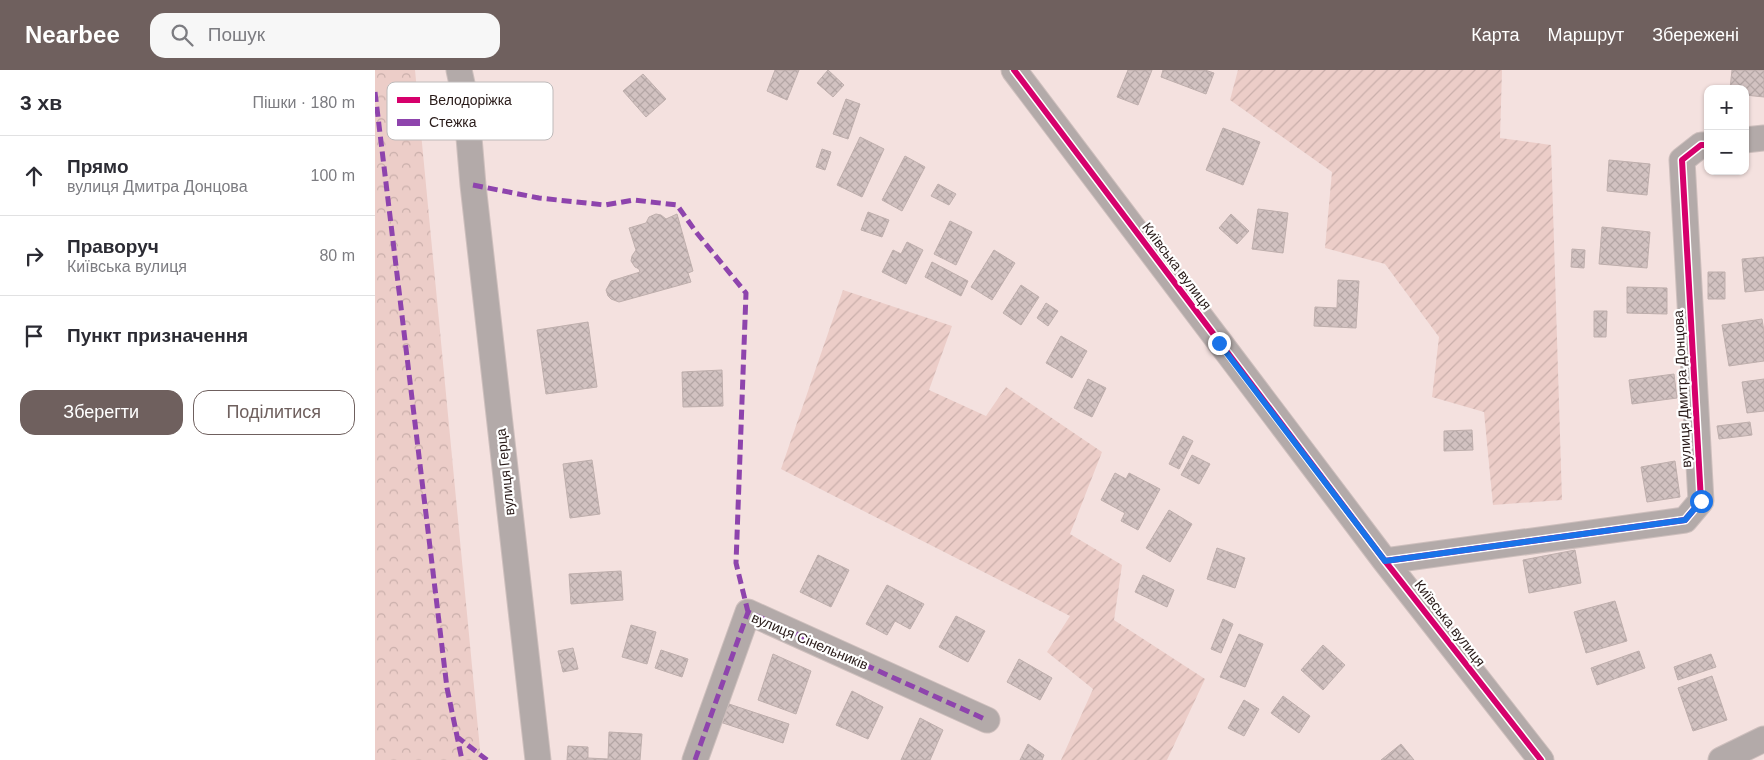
<!DOCTYPE html>
<html lang="uk">
<head>
<meta charset="utf-8">
<style>
	:root { --surface:#fff; --page:#f7f7f7; --text:#2b2b33; --muted:#7c7c81; --line:#e1e1e2; --accent:#6f605e }
	body { margin:0; font-family:Helvetica,sans-serif; background:var(--page); color:var(--text) }
	.controls { position:absolute; right:15px; top:15px; display:grid; overflow:hidden; border-radius:10px; box-shadow:0 1px 4px #0004 }
	.controls button { width:45px; height:45px; display:grid; place-items:center; padding:0; border:0; border-bottom:1px solid var(--line); background:var(--surface); color:var(--text); font:25px sans-serif }
	.stop { position:absolute; width:15px; height:15px; margin:-11px; border:4px solid #1a73e8; border-radius:50%; background:#fff }
	.stop.end { background:#1a73e8; border-color:#fff; box-shadow:0 1px 5px #0008 }
	.list { margin:0; padding:0; list-style:none }
	h2 { display:flex; justify-content:space-between; align-items:center; height:65px; margin:0; padding:0 20px; font-size:21px }
	h2 small { font-size:16px; font-weight:400; color:var(--muted) }
	.list li { display:grid; grid-template-columns:32px 1fr auto; gap:15px; align-items:center; box-sizing:border-box; height:80px; padding:0 20px; border-top:1px solid var(--line) }
	.list b { display:block; font-size:19px; white-space:nowrap }
	.list p { margin:0; font-size:16px; white-space:nowrap; color:var(--muted) }
	.list em { font-size:16px; font-style:normal; color:var(--muted) }
	.actions { display:flex; gap:10px; padding:15px 20px }
	.actions a { flex:1; padding:11px 0; border:1px solid var(--accent); border-radius:15px; text-align:center; font-size:18px; color:var(--accent) }
	.actions .main { background:var(--accent); color:#fff }
	.icon { flex:none; width:28px; height:28px; fill:none; stroke:currentColor; stroke-width:2; stroke-linecap:round; stroke-linejoin:round }
	.map { position:relative; flex:none; width:1389px; height:690px; overflow:hidden }
	header { display:flex; align-items:center; gap:30px; box-sizing:border-box; height:70px; padding:0 25px; background:var(--accent); color:#fff }
	header strong { font-size:24px }
	nav { display:flex; gap:28px; margin-inline-start:auto; font-size:18px }
	.search { width:350px; height:45px; background:var(--page); display:flex; align-items:center; gap:12px; box-sizing:border-box; padding:0 18px; border-radius:15px; color:var(--muted); font-size:19px }
	main { display:flex }
	aside { flex:1; background:var(--surface) }
	.map>svg:first-child { display:block }
	.forest { fill:url(#forest-crowns) }
	.garden { fill:url(#garden-furrows) }
	.building { fill:url(#building-cross-hatch); stroke:#bfafad }
	.lines { fill:none; stroke-linecap:round; stroke-linejoin:round }
	.minor-casing { stroke:#cebfbd; stroke-width:27 }
	.minor { stroke:#b3aaa9; stroke-width:25 }
	.quiet { stroke:#8e44ad; stroke-width:5; stroke-dasharray:10 5; stroke-linecap:butt }
	.cycleway-casing { stroke:#fff; stroke-width:9 }
	.cycleway { stroke:#d6006c; stroke-width:6 }
	.route { stroke:#1a73e8; stroke-width:6 }
	.labels { text-anchor:middle; dominant-baseline:central; stroke-width:4.5; stroke-linejoin:round; paint-order:stroke }
	.street-label { font-size:14px; fill:#281a18; stroke:#fff }
	.key { fill:#fff; stroke:#bebaba; stroke-width:1 }
	.key-label { font-size:14px; fill:#281a18 }
</style>
</head>
<body>
<header>
<strong>Nearbee</strong>
<div class="search"><svg class="icon" aria-label="search" viewBox="0 0 24 24"><circle cx="10" cy="10" r="6"/><path d="M15 15l6 6"/></svg>Пошук</div>
<nav><a>Карта</a><a>Маршрут</a><a>Збережені</a></nav>
</header>
<main>
<aside>
<h2>3 хв<small>Пішки · 180 m</small></h2>
<ul class="list">
<li><svg class="icon" aria-label="ahead" viewBox="0 0 24 24"><path d="M12 20V5M6 11l6-6 6 6"/></svg><div><b>Прямо</b><p>вулиця Дмитра Донцова</p></div><em>100 m</em></li>
<li><svg class="icon" aria-label="right" viewBox="0 0 24 24"><path d="M7 20v-9h11M14 6l5 5-5 5"/></svg><div><b>Праворуч</b><p>Київська вулиця</p></div><em>80 m</em></li>
<li><svg class="icon" aria-label="arrive" viewBox="0 0 24 24"><path d="M6 21V4h12l-3 4 3 4H6"/></svg><div><b>Пункт призначення</b></div></li>
</ul>
<div class="actions"><a class="main">Зберегти</a><a>Поділитися</a></div>
</aside>
<div class="map">
<svg width="1389" height="690" viewBox="0 0 1389 690">
	<defs>
		<pattern id="forest-crowns" width="20" height="18" patternUnits="userSpaceOnUse" patternTransform="scale(1.25)"><rect width="20" height="18" fill="#eccdc8"/><path d="M2 6a3 3 0 1 1 6 0M12 15a3 3 0 1 1 6 0" fill="none" stroke="#caafab"/></pattern>
		<pattern id="garden-furrows" width="10" height="10" patternUnits="userSpaceOnUse" patternTransform="scale(1.25)"><rect width="10" height="10" fill="#eccdc8"/><path d="M-1 1l2-2M0 10L10 0M9 11l2-2" fill="none" stroke="#caafab"/></pattern>
		<pattern id="building-cross-hatch" width="8" height="8" patternUnits="userSpaceOnUse" patternTransform="scale(1.25)"><rect width="8" height="8" fill="#d2c2c1"/><path d="M0 0l8 8M0 8l8-8" fill="none" stroke="#b4a6a5"/></pattern>
	</defs>
	<rect width="100%" height="100%" fill="#f4e1df"/>
	<path class="forest" d="M0,0h40l66,690h-106z"/>
	<path class="garden" d="M863,0h264l-2,68 51,7 11,355 -69,5 -9,-93 -52,-15 7,-60 -54,-73 -60,-16 7,-76 -102,-72z
		M468,220l109,36 -23,64 57,26 20,-29 96,65 -32,82 52,31 -8,55 91,59 -38,81h-106l32,-71 -46,-37 23,-36 -289,-147z"/>
	<path class="building" d="M400,0h24l-12,30 -20,-9z
		M453,0l16,15 -11,12 -16,-14z
		M753,0h24l-14,35 -21,-8z
		M788,0h42l9,3 -8,21 -45,-17z
		M1357,0h32v27l-19,-2v-6h-15z
		M268,4l23,25 -20,18 -23,-26z
		M471,29l14,5 -12,35 -15,-5z
		M848,58l37,14 -17,43 -37,-15z
		M485,67l24,12 -22,48 -25,-12z
		M447,79l9,3 -6,18 -9,-3z
		M530,86l20,11 -23,44 -20,-11z
		M1234,90l41,4 -3,31 -40,-4z
		M563,114l18,10 -7,11 -18,-9z
		M883,139l30,4 -5,40 -31,-4z
		M493,142l21,8 -7,17 -21,-7z
		M281,144l5,1 5,4 11,-5 16,57 -5,2 3,9 -72,20 -8,-3 -3,-3 -2,-6 5,-9 29,-9 -1,-3 -4,-2 -4,-6 1,-5 4,-6 -7,-22 17,-5 3,-6z
		M856,144l18,17 -12,13 -18,-16z
		M575,151l22,11 -16,33 -22,-11z
		M1227,157l48,5 -3,36 -48,-4z
		M532,172l16,8 -17,34 -24,-12 11,-22 8,4z
		M1197,179l13,1 -1,18 -13,-1z
		M619,180l21,13 -23,37 -21,-13z
		M1389,187v33l-19,2 -3,-33z
		M557,192l36,19 -7,15 -36,-19z
		M1333,202h17v27h-17z
		M963,210l21,1 -3,47 -42,-2 1,-19 22,1z
		M646,215l18,12 -18,28 -18,-12z
		M1252,217l40,1v26l-40,-1z
		M671,233l12,8 -10,15 -11,-8z
		M1219,241h13l-1,26h-12z
		M1387,249l2,13v29l-35,5 -7,-41z
		M213,252l9,65 -51,7 -9,-64z
		M686,266l26,15 -15,27 -26,-15z
		M347,300l1,36 -40,1 -1,-35z
		M1299,304l3,24 -45,6 -3,-24z
		M713,309l18,9 -14,29 -18,-9z
		M1389,309v32l-17,2 -5,-31z
		M1375,352l2,13 -33,4 -2,-13z
		M1097,360l1,20 -29,1v-20z
		M808,366l10,5 -14,28 -10,-5z
		M817,385l18,9 -11,20 -18,-9z
		M217,390l8,54 -30,4 -7,-54z
		M1300,391l5,36 -33,5 -6,-35z
		M740,403l11,6 3,-6 31,16 -22,41 -17,-9 4,-8 -24,-13z
		M794,440l23,14 -22,38 -24,-14z
		M842,478l28,10 -10,30 -28,-9z
		M1200,480l6,33 -52,10 -6,-33z
		M443,485l31,15 -18,37 -31,-15z
		M246,501l2,29 -52,4 -2,-30z
		M768,505l31,15 -7,17 -32,-15z
		M512,515l37,19 -14,25 -15,-8 -8,14 -21,-11z
		M1240,531l12,40 -41,12 -12,-41z
		M581,546l29,15 -17,31 -29,-15z
		M848,549l10,5 -12,29 -10,-4z
		M256,555l25,7 -9,32 -25,-7z
		M864,564l24,10 -18,43 -25,-10z
		M948,575l22,20 -22,25 -22,-20z
		M198,578l5,21 -15,3 -5,-21z
		M286,580l27,9 -6,18 -27,-9z
		M1264,581l6,17 -48,17 -6,-17z
		M398,584l38,17 -15,43 -38,-14z
		M1336,584l5,13 -38,13 -4,-13z
		M644,589l33,19 -12,22 -33,-18z
		M1337,606l15,44 -34,11 -15,-43z
		M477,621l31,16 -15,32 -32,-14z
		M908,626l27,20 -11,17 -28,-20z
		M869,630l15,9 -15,27 -16,-8z
		M345,631l69,23 -6,19 -69,-23z
		M545,648l23,12 -13,30h-29z
		M234,662l33,2 -2,26h-73l1,-14 20,1v11l20,1z
		M653,674l16,11 -2,5h-22z
		M1026,674l13,16h-33z"/>
	<g class="lines">
		<defs>
			<path id="minor" d="M84,0l7,32 7,83 65,575
				M639,0l371,491 156,199
				M1370,70l19,-2
				M1010,491l300,-41 16,-19 -19,-341 19,-15h7
				M320,690l53,-148 239,108
				M1346,690l43,-21"/>
		</defs>
		<use href="#minor" class="minor-casing"/>
		<use href="#minor" class="minor"/>
		<path class="quiet" d="M0,22l72,596 15,72
			M98,115l66,13 66,7 29,-5 43,5 19,27 50,61 -10,270 12,49
			M81,666l31,24
			M320,690l53,-148 239,108"/>
		<defs>
			<path id="cycleway" d="M639,0l371,491 156,199
				M1010,491l300,-41 16,-19 -19,-341 19,-15h7"/>
		</defs>
		<use href="#cycleway" class="cycleway-casing"/>
		<use href="#cycleway" class="cycleway"/>
	</g>
	<g class="lines">
		<path class="route" d="M844,273l166,218 300,-41 16,-19"/>
	</g>
	<g class="labels">
		<g class="street-label">
			<text transform="translate(802 196) rotate(53)">Київська вулиця</text>
			<text transform="translate(1307 319) rotate(-93)">вулиця Дмитра Донцова</text>
			<text transform="translate(130 402) rotate(-96)">вулиця Герца</text>
			<text transform="translate(1075 553) rotate(52)">Київська вулиця</text>
			<text transform="translate(435 571) rotate(23)">вулиця Сінельників</text>
		</g>
	</g>
	<rect x="12" y="12" width="166" height="58" rx="8" class="key"/>
	<rect x="22" y="27" width="23" height="6" fill="#d6006c"/>
	<rect x="22" y="49" width="23" height="7" fill="#8e44ad"/>
	<g class="key-label">
		<text x="54" y="35">Велодоріжка</text>
		<text x="54" y="57">Стежка</text>
	</g>
</svg>
<div class="controls">
<button>+</button>
<button>−</button>
</div>
<div class="stop" style="left:1326px;top:431px"></div>
<div class="stop end" style="left:844px;top:273px"></div>
</div>
</main>
</body>
</html>
